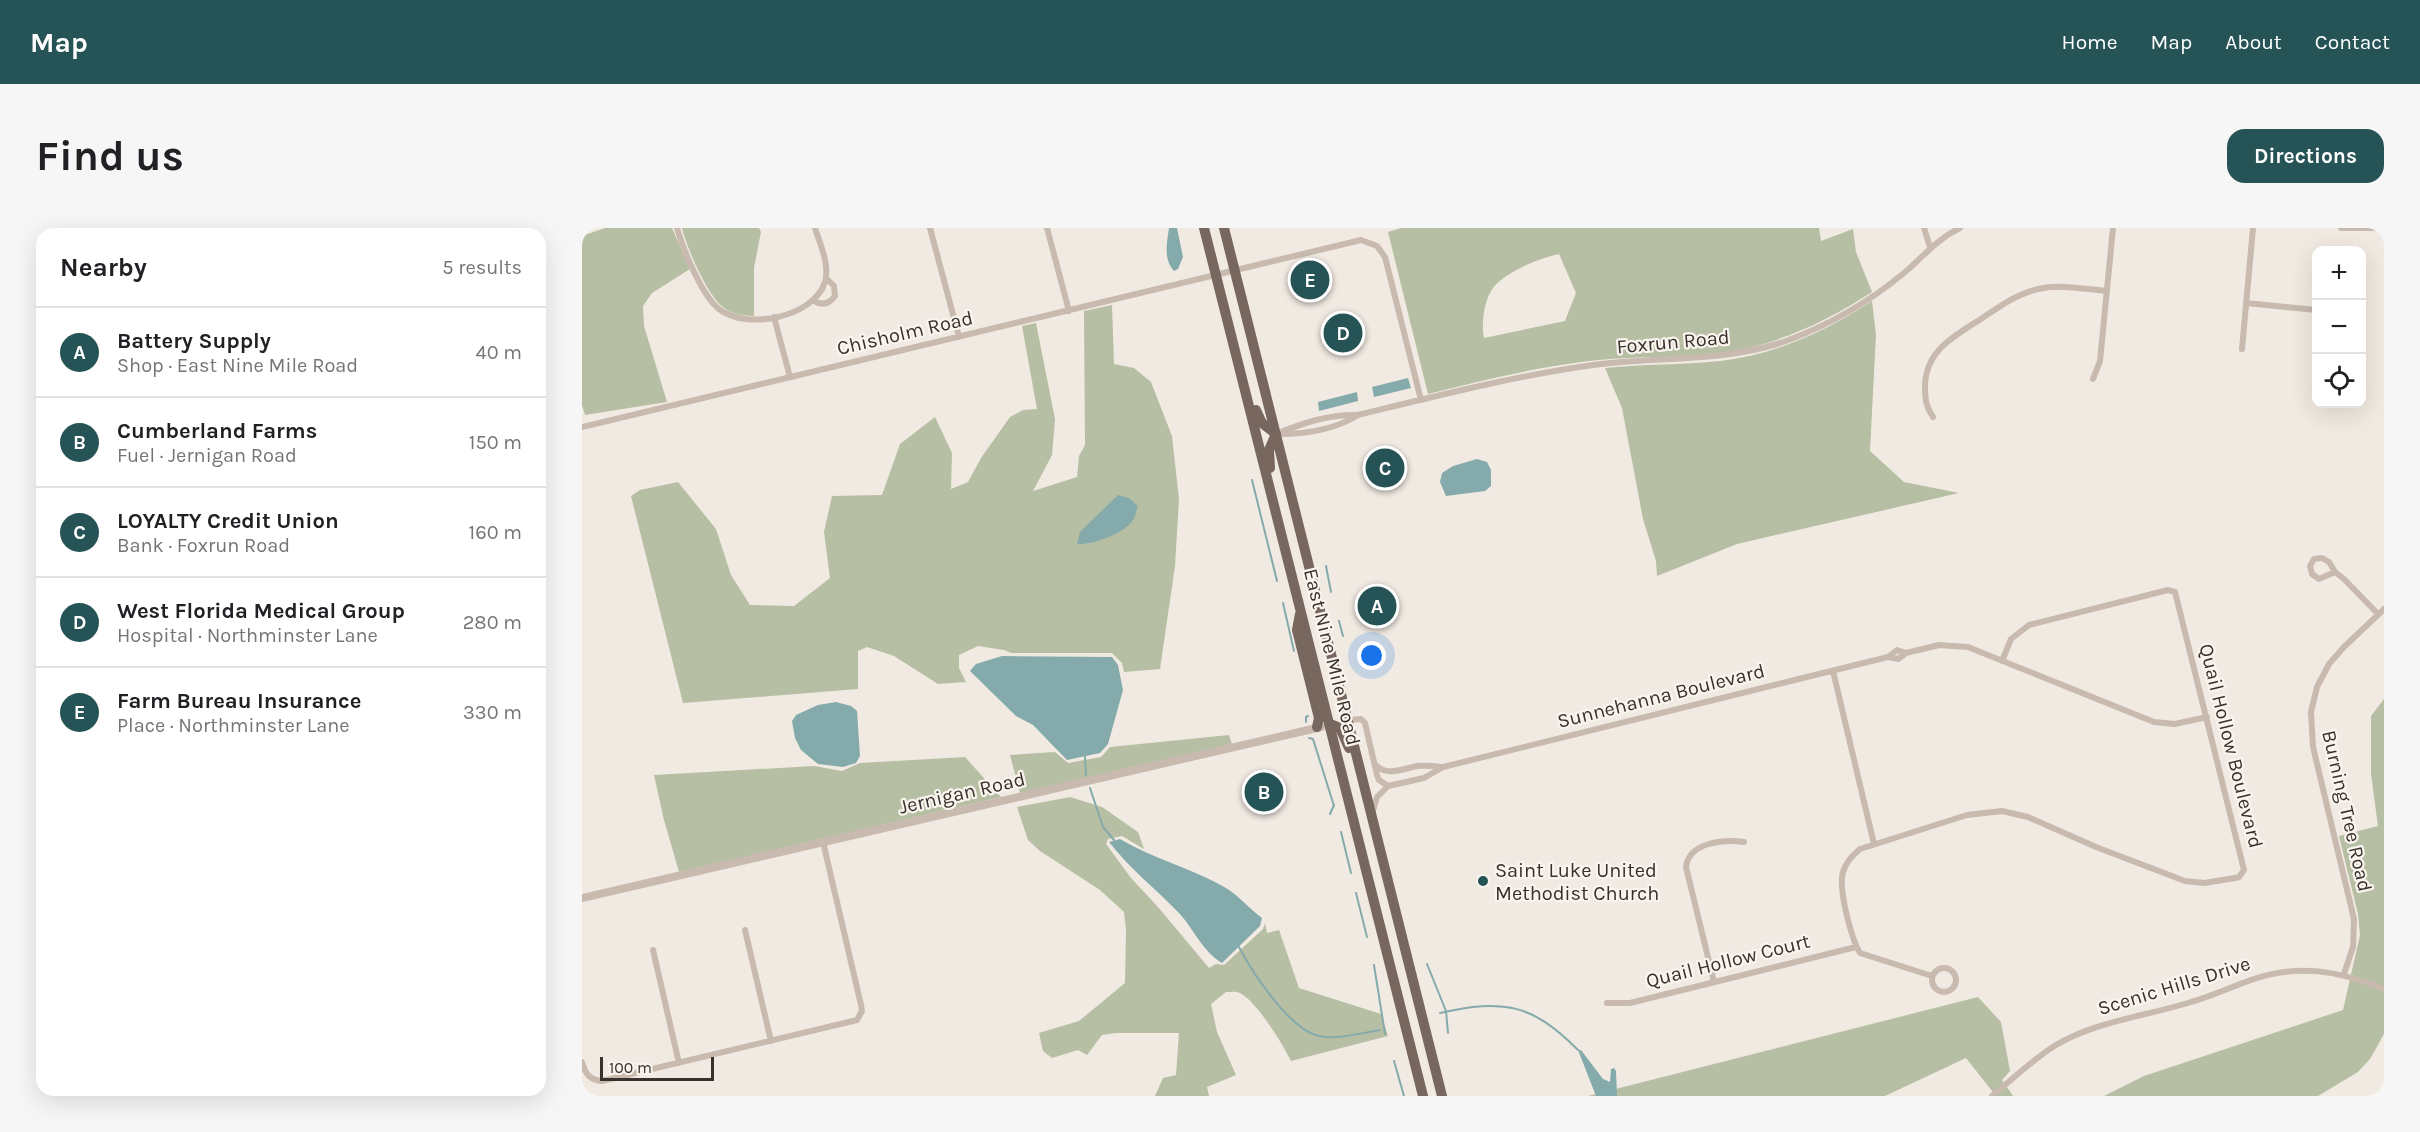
<!DOCTYPE html>
<html lang="en">
<head>
<meta charset="utf-8">
<style>
	:root { --surface:#fff; --page:#f6f6f6; --text:#202124; --muted:#757577; --line:#e0e0e0; --accent:#265355 }
	body { margin:0; font-family:Karla,sans-serif; background:var(--page); color:var(--text) }
	.controls { position:absolute; right:18px; top:18px; display:grid; overflow:hidden; border-radius:12px; box-shadow:0 6px 24px #0002 }
	.controls button { width:54px; height:54px; display:grid; place-items:center; padding:0; border:0; border-bottom:2px solid var(--line); background:var(--surface); color:var(--text); font:30px sans-serif }
	.scale { position:absolute; left:18px; bottom:15px; width:114px; box-sizing:border-box; padding-left:6px; border:3px solid #38302c; border-top:0; font-size:16px; line-height:21px; white-space:nowrap; color:#38302c; -webkit-text-stroke:4px #f9f4ee; paint-order:stroke }
	.you { position:absolute; left:790px; top:428px; width:21px; height:21px; margin:-15px; border:4px solid #fff; border-radius:50%; background:#1a73e8; box-shadow:0 0 0 9px #1a73e833 }
	.badge { display:grid; place-items:center; width:39px; height:39px; border-radius:50%; background:var(--accent); color:#fff; font-size:20px; font-weight:700 }
	.pin { position:absolute; translate:-50% -50%; border:3px solid #fff; box-shadow:0 2px 6px #0006 }
	.list { margin:0; padding:0; list-style:none }
	h2 { display:flex; justify-content:space-between; align-items:center; height:78px; margin:0; padding:0 24px; font-size:26px }
	h2 small { font-size:20px; font-weight:400; color:var(--muted) }
	.list li { display:grid; grid-template-columns:39px 1fr auto; gap:18px; align-items:center; box-sizing:border-box; height:90px; padding:0 24px; border-top:2px solid var(--line) }
	.list b { display:block; font-size:22px; white-space:nowrap }
	.list p { margin:0; font-size:20px; white-space:nowrap; color:var(--muted) }
	.list em { font-size:20px; font-style:normal; color:var(--muted) }
	.icon { flex:none; width:33px; height:33px; fill:none; stroke:currentColor; stroke-width:2; stroke-linecap:round; stroke-linejoin:round }
	.map { position:relative; flex:none; width:1802px; height:868px; overflow:hidden; border-radius:18px }
	header { display:flex; align-items:center; gap:36px; box-sizing:border-box; height:84px; padding:0 30px; background:var(--accent); color:#fff }
	header strong { font-size:28px }
	nav { display:flex; gap:33px; margin-inline-start:auto; font-size:21px }
	.intro { display:flex; align-items:center; justify-content:space-between; box-sizing:border-box; height:144px; padding:0 36px }
	h1 { margin:0; font-size:42px }
	.button { padding:15px 27px; border-radius:18px; background:var(--accent); color:#fff; font-size:21px; font-weight:700 }
	main { display:flex; gap:36px; padding:0 36px }
	aside { flex:1; background:var(--surface); border-radius:18px; box-shadow:0 6px 24px #0002 }
	.map>svg:first-child { display:block }
	.green { fill:#b6bfa3; fill-rule:evenodd }
	.water { fill:#84aaab }
	.lines { fill:none; stroke-linecap:round; stroke-linejoin:round }
	.stream { stroke:#84aaab; stroke-width:2 }
	.minor { stroke:#c8baaf; stroke-width:6 }
	.tertiary { stroke:#c8baaf; stroke-width:8 }
	.primary { stroke:#78675f; stroke-width:10 }
	.poi-dot { fill:#265355; stroke:#f9f4ee; stroke-width:2 }
	.labels { text-anchor:middle; dominant-baseline:central; stroke-width:4.5; stroke-linejoin:round; paint-order:stroke }
	.street-label { font-size:20px; fill:#38302c; stroke:#f9f4ee }
	.poi-label { font-size:20px; fill:#38302c; stroke:#f9f4ee; text-anchor:start }
</style>
</head>
<body>
<header>
<strong>Map</strong>
<nav><a>Home</a><a>Map</a><a>About</a><a>Contact</a></nav>
</header>
<div class="intro"><h1>Find us</h1><a class="button">Directions</a></div>
<main>
<aside>
<h2>Nearby<small>5 results</small></h2>
<ul class="list">
<li><span class="badge">A</span><div><b>Battery Supply</b><p>Shop · East Nine Mile Road</p></div><em>40 m</em></li>
<li><span class="badge">B</span><div><b>Cumberland Farms</b><p>Fuel · Jernigan Road</p></div><em>150 m</em></li>
<li><span class="badge">C</span><div><b>LOYALTY Credit Union</b><p>Bank · Foxrun Road</p></div><em>160 m</em></li>
<li><span class="badge">D</span><div><b>West Florida Medical Group</b><p>Hospital · Northminster Lane</p></div><em>280 m</em></li>
<li><span class="badge">E</span><div><b>Farm Bureau Insurance</b><p>Place · Northminster Lane</p></div><em>330 m</em></li>
</ul>
</aside>
<div class="map">
<svg width="1802" height="868" viewBox="0 0 1802 868">
	<rect width="100%" height="100%" fill="#f1eae2"/>
	<path class="green" d="M23,0h67l18,41 -38,24 -9,13 1,20 23,76 -82,13 -3,-10v-169z
		M100,0h77l2,4 -7,36v48c-12,-1 -21,-1 -31,-9 -16,-12 -36,-59 -41,-79z
		M819,0h418l2,13 32,-12 3,23 16,40c-46,30 -97,54 -151,61 -41,5 -82,3 -123,7 -58,6 -114,20 -170,34l-40,-162zM977,26l17,39 -11,28 -81,17c-3,-14 0,-38 9,-50 12,-16 47,-30 66,-34z
		M1290,73l4,34 -6,116 34,31 55,11 -222,51 -80,32 -1,-15 -13,-42 -21,-111 -17,-40c38,-4 77,-3 115,-7 54,-6 107,-30 152,-60z
		M530,77l2,59 20,4 17,14 21,54 7,63 -4,67 -15,103 -36,3 -2,-9 -10,-10h-101l-7,-3 -26,-4 -19,9v13l7,14 -28,2 -44,-28 -27,-9 -9,4v38l-175,14 -52,-207 9,-6 38,-8 38,47 15,46 19,30 44,1 36,-28 -6,-46 8,-36 50,-1 18,-51 35,-27 17,36 -1,36 17,-7 13,-24 29,-41 13,-7 14,-1 -15,-83 14,-3 19,96 -3,36 -19,36 44,-14 2,-21 6,-11 -1,-134z
		M1802,471v335l-14,25 -12,13 -40,24h-214l40,-20 199,-66 17,-75 -2,-21 -19,-78 39,-10 -7,-52v-58z
		M647,507l3,9 -212,49 -10,-38 45,-3 13,11 33,-6 9,-10z
		M383,529l36,40 -322,75 -15,-52 -10,-45 160,-9 28,5 18,-8z
		M488,569l32,10 36,25 6,17 -22,-13 -14,3 -2,5 25,34 27,29 51,61 7,-4 8,1 39,-36 2,-6 2,10 12,-3 20,58 82,26 7,22 -97,25c-9,-18 -34,-59 -51,-68 -4,-2 -10,-1 -14,-1l-15,12 6,28 19,43 -29,12 2,9h-54l8,-18 13,-3 3,-42h-63l-14,2 -15,20 -9,-5 -26,8 -9,-7 -4,-18 40,-12 46,-38 1,-53 -2,-18 -24,-22 -60,-39 -12,-11 -11,-33z
		M1396,769l23,25 9,49 -8,9 11,16h-17l-30,-38 -81,38h-297z"/>
	<path class="water" d="M587,0h8l6,29 -5,12 -4,2c-11,-12 -7,-29 -5,-43z
		M826,150l3,10 -37,9 -2,-10z
		M775,164l1,9 -39,10 -1,-9z
		M895,231l10,3 4,8v16l-6,5 -39,5 -6,-14 2,-9 11,-7z
		M536,267l11,3 9,8c-2,4 -2,11 -5,14 -9,14 -41,25 -56,24l3,-12z
		M420,428l110,1 6,8 5,25 -15,54 -8,9 -33,7 -34,-35 -17,-9 -46,-45 6,-7z
		M254,474l15,4 6,5 3,45 -4,7 -13,4 -25,-3 -17,-14 -6,-12 -3,-17 4,-6 22,-10z
		M538,611c33,20 72,29 106,49 13,8 24,21 36,30l-2,8 -38,37c-19,-11 -29,-35 -43,-50 -24,-25 -48,-43 -70,-71z
		M996,822h3l22,29 7,3 1,-13 3,-1 2,3 1,25h-21z"/>
	<g class="lines">
		<path class="stream" d="M670,252l25,101
			M744,338l5,26
			M701,375l11,48
			M757,393l4,15
			M724,494v-5l2,-1
			M727,510l4,1 21,67
			M503,529l1,18
			M508,560l13,39 11,13
			M748,586l4,-9
			M759,604l10,41
			M774,665l11,44
			M657,719c13,25 51,83 80,89 16,4 44,-3 61,-6
			M845,736l19,47 2,22
			M792,737l11,69
			M858,785c63,-14 91,-10 138,37
			M812,833l10,35"/>
		<path class="minor" d="M95,0c6,21 25,68 42,81 28,22 95,8 106,-27 5,-17 -5,-38 -10,-54
			M348,0l29,109
			M465,0l22,83
			M1342,0l6,19
			M1759,0h32
			M232,73c8,5 15,3 21,-5l-1,-10 -8,-8
			M1664,75l70,7
			M192,89l16,60
			M1660,121l11,-121
			M1511,151l7,-18 13,-133
			M1351,189c-7,-10 -8,-18 -8,-30 0,-36 29,-51 56,-68 18,-12 35,-25 57,-30 22,-5 46,0 69,2
			M0,199l779,-187 16,6 8,11 36,143
			M694,206c27,-11 53,-20 82,-19 78,-19 156,-39 235,-50 65,-9 130,-2 193,-24 43,-16 83,-39 118,-68 19,-16 33,-34 56,-45
			M698,206c28,0 54,-4 78,-19
			M1740,330l7,4 6,10 -16,7 -7,-5 -2,-8 4,-7z
			M1753,344l9,7 34,35
			M1324,425l-9,-3 -9,7 10,2 8,-6 33,-8 29,2 186,75 21,2 32,-7
			M1251,443l41,173
			M766,492l13,-1 4,4 12,52 2,5 9,6 36,-8 19,-11 445,-110
			M795,538c11,11 27,2 41,0 7,-1 16,0 24,1
			M791,583l4,-14 11,-11
			M163,702l26,111
			M71,722l26,113
			M1350 752a12 12 0 1 1 24 0a12 12 0 1 1-24 0Z
			M1762,746l9,-27 1,-28 -41,-172 -2,-35 6,-25 12,-23 15,-17 40,-38
			M1350,748l-72,-23c-9,-15 -22,-65 -17,-81 3,-10 9,-16 17,-23l107,-34 35,-4 26,6 68,30 89,34 19,2 31,-5 4,-1 5,-7 -69,-278 -7,-2 -139,35 -18,14 -9,22
			M1132,754l-28,-115c3,-25 38,-28 58,-25
			M1025,775h23l226,-56
			M0,834c3,12 8,18 20,19l255,-61 5,-9 -1,-6 -38,-163
			M1410,868c21,-17 41,-37 64,-51 41,-24 91,-29 135,-43 21,-6 40,-15 60,-22 47,-17 88,-9 133,9"/>
		<path class="tertiary" d="M0,670l739,-171"/>
		<path class="primary" d="M622,0l219,868
			M642,0l218,868
			M674,182l6,13 14,11
			M688,240l-1,-18 7,-16
			M718,386l-3,16 22,88 -2,9
			M748,496l10,4 9,20"/>
	</g>
	<circle class="poi-dot" cx="901" cy="653" r="6"/>
	<g class="labels">
		<g class="street-label">
			<text transform="translate(323 105) rotate(-13)">Chisholm Road</text>
			<text transform="translate(1091 114) rotate(-5)">Foxrun Road</text>
			<text transform="translate(750 429) rotate(76)">East Nine Mile Road</text>
			<text transform="translate(1079 468) rotate(-14)">Sunnehanna Boulevard</text>
			<text transform="translate(1649 518) rotate(76)">Quail Hollow Boulevard</text>
			<text transform="translate(380 565) rotate(-13)">Jernigan Road</text>
			<text transform="translate(1765 583) rotate(77)">Burning Tree Road</text>
			<text transform="translate(1146 733) rotate(-14)">Quail Hollow Court</text>
			<text transform="translate(1592 758) rotate(-17)">Scenic Hills Drive</text>
		</g>
		<g class="poi-label">
			<text x="913" y="642">Saint Luke United<tspan x="913" dy="23">Methodist Church</tspan></text>
		</g>
	</g>
</svg>
<div class="controls">
<button>+</button>
<button>−</button>
<button><svg class="icon" aria-label="locate" viewBox="0 0 24 24"><circle cx="12" cy="12" r="6"/><path d="M12 2v4M12 18v4M2 12h4M18 12h4"/></svg></button>
</div>
<div class="scale">100 m</div>
<div class="you"></div>
<div class="pin badge" style="left:795px;top:378px">A</div>
<div class="pin badge" style="left:682px;top:564px">B</div>
<div class="pin badge" style="left:803px;top:240px">C</div>
<div class="pin badge" style="left:761px;top:105px">D</div>
<div class="pin badge" style="left:728px;top:52px">E</div>
</div>
</main>
</body>
</html>
